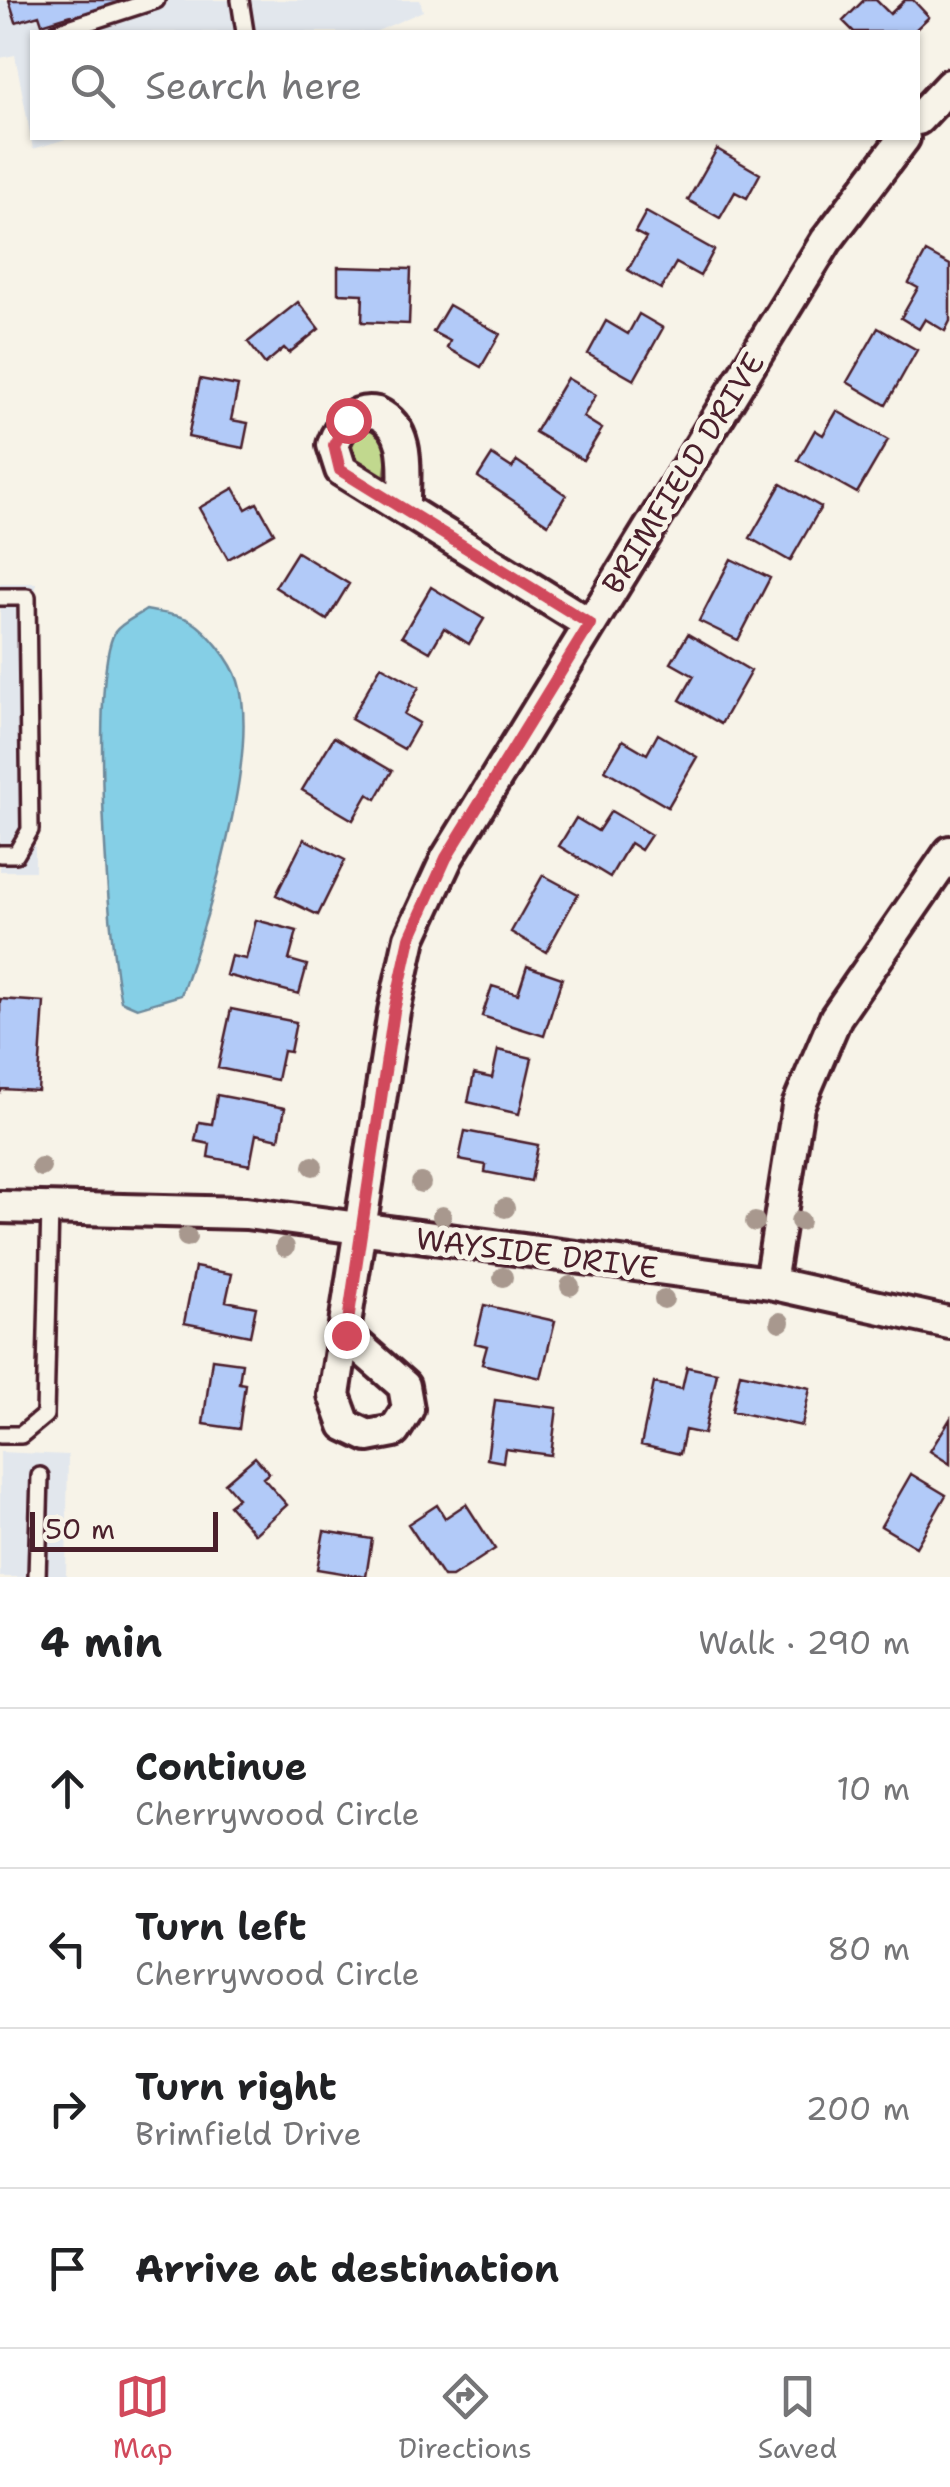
<!DOCTYPE html>
<html lang="en">
<head>
<meta charset="utf-8">
<style>
	:root { --surface:#fff; --page:#f2f2f2; --text:#202124; --muted:#757577; --line:#e0e0e0; --accent:#d1495b }
	body { margin:0; font-family:"Shantell Sans",sans-serif; background:var(--page); color:var(--text) }
	.scale { position:absolute; left:30px; bottom:25px; width:188px; box-sizing:border-box; padding-left:10px; border:5px solid #4a1f2b; border-top:0; font-size:28px; line-height:35px; white-space:nowrap; color:#4a1f2b; -webkit-text-stroke:8px #f7f3e8; paint-order:stroke }
	.stop { position:absolute; width:30px; height:30px; margin:-22px; border:8px solid #d1495b; border-radius:50%; background:#fff }
	.stop.end { background:#d1495b; border-color:#fff; box-shadow:0 2px 10px #0008 }
	.list { margin:0; padding:0; list-style:none }
	h2 { display:flex; justify-content:space-between; align-items:center; height:130px; margin:0; padding:0 40px; font-size:42px }
	h2 small { font-size:32px; font-weight:400; color:var(--muted) }
	.list li { display:grid; grid-template-columns:65px 1fr auto; gap:30px; align-items:center; box-sizing:border-box; height:160px; padding:0 40px; border-top:2px solid var(--line) }
	.list b { display:block; font-size:38px; white-space:nowrap }
	.list p { margin:0; font-size:32px; white-space:nowrap; color:var(--muted) }
	.list em { font-size:32px; font-style:normal; color:var(--muted) }
	.icon { flex:none; width:55px; height:55px; fill:none; stroke:currentColor; stroke-width:2; stroke-linecap:round; stroke-linejoin:round }
	.map { position:relative; flex:none; width:950px; height:1577px; overflow:hidden }
	.search { position:absolute; background:var(--surface); box-shadow:0 2px 8px #0004; left:30px; right:30px; top:30px; height:110px; display:flex; align-items:center; gap:25px; box-sizing:border-box; padding:0 35px; border-radius:0px; color:var(--muted); font-size:38px }
	.sheet { height:770px; background:var(--surface) }
	nav { display:flex; justify-content:space-around; align-items:center; box-sizing:border-box; height:140px; border-top:2px solid var(--line); background:var(--surface); font-size:28px; color:var(--muted) }
	nav a { display:grid; justify-items:center; gap:5px }
	nav .on { color:var(--accent) }
	.map>svg:first-child { display:block }
	.built { fill:#e2e7ed }
	.green { fill:#c1d88e; stroke:#867c5c; stroke-width:2.5 }
	.water { fill:#85cfe6; stroke:#6d899b; stroke-width:2.5 }
	.building { fill:#b2caf8; stroke:#4a1f2b; stroke-width:2.5 }
	.lines { fill:none; stroke-linecap:round; stroke-linejoin:round }
	.service-casing { stroke:#4a1f2b; stroke-width:22 }
	.minor-casing { stroke:#4a1f2b; stroke-width:38 }
	.service { stroke:#f7f3e8; stroke-width:15 }
	.minor { stroke:#f7f3e8; stroke-width:30 }
	.tree { fill:#a8988e }
	.route { stroke:#d1495b; stroke-width:12 }
	.labels { text-anchor:middle; dominant-baseline:central; stroke-width:10; stroke-linejoin:round; paint-order:stroke }
	.street-label { font-size:30px; fill:#4a1f2b; stroke:#f7f3e8 }
</style>
</head>
<body>
<div class="map">
<svg width="950" height="1577" viewBox="0 0 950 1577">
	<rect width="100%" height="100%" fill="#f7f3e8"/>
	<filter id="ink" filterUnits="userSpaceOnUse"><feTurbulence type="fractalNoise" baseFrequency=".01" numOctaves="2"/><feDisplacementMap in="SourceGraphic" scale="20" xChannelSelector="R" yChannelSelector="G"/><feConvolveMatrix kernelMatrix="1 2 1 2 8 2 1 2 1" color-interpolation-filters="sRGB"/></filter>
	<g filter="url(#ink)">
		<path class="built" d="M0,0h420l3,11 -48,21h-343v106h37l-36,11 -18,-94 -15,3z
			M0,583h36l-1,288h-35z
			M0,1452l68,3 -2,122h-66z"/>
		<path class="green" d="M373,427l16,19 -5,33c-26,-10 -45,-24 -24,-50z"/>
		<path class="water" d="M146,610c13,3 34,4 45,11 17,10 41,41 47,60 23,72 -32,243 -57,314l-44,13 -16,-7c-13,-55 -32,-327 -6,-369 6,-9 22,-16 31,-22z"/>
		<path class="building" d="M9,0h125l-62,20 -1,-5 -29,9 -3,-9 -23,7z
			M864,0h12l14,14 15,-14h8l16,17 -16,15h-59l-11,-11z
			M717,149l43,25 -13,24 -12,-6 -15,26 -32,-18z
			M646,212l68,38 -14,26 -24,-13 -15,26 -33,-19 18,-32 -11,-6z
			M926,252l24,13v56l-5,10 -20,-12 -6,10 -18,-11 17,-30 -9,-5z
			M338,267l73,2 -2,55 -47,-2 1,-28 -25,-1z
			M298,302l21,27 -30,24 -5,-5 -19,16 -17,-22z
			M449,305l51,29 -19,33 -34,-19 3,-7 -17,-9z
			M639,314l24,14 -29,52 -46,-26 18,-33 22,13z
			M878,328l39,22 -31,55 -39,-23z
			M567,378l29,17 -13,22 19,12 -19,31 -48,-28z
			M200,379l38,7 -7,34 17,3 -5,25 -55,-11z
			M837,411l51,29 -31,53 -59,-33 17,-30 8,5z
			M492,455l20,13 5,-7 49,34 -18,29 -70,-47z
			M781,484l40,23 -31,54 -40,-23z
			M234,488l12,21 11,-6 17,30 -46,26 -29,-51z
			M297,552l52,32 -22,36 -52,-33z
			M731,559l39,19 -32,62 -39,-19z
			M431,587l53,32 -15,25 -25,-16 -14,24 -28,-16z
			M688,634l63,37 -30,53 -41,-24 14,-24 -23,-13z
			M381,666l38,21 -15,27 15,9 -15,26 -53,-30z
			M658,734l39,23 -29,50 -63,-37 18,-30 24,14z
			M334,737l58,34 -16,28 -8,-5 -15,26 -51,-30z
			M611,811l40,24 -10,15 -11,-7 -20,34 -51,-31 17,-28 22,13z
			M304,839l41,21 -27,55 -42,-20z
			M543,875l35,19 -32,58 -35,-20z
			M256,920l41,11 -8,29 18,5 -8,29 -73,-19 5,-19 15,3z
			M527,966l35,12 -18,58 -62,-20 10,-30 26,8z
			M0,999l44,3 -6,89 -36,-2 -2,4z
			M231,1009l65,13 -6,30 -7,-1 -6,29 -59,-12z
			M498,1050l34,8 -13,56 -51,-12 6,-28 18,4z
			M217,1095l68,13 -6,31 -23,-5 -6,31 -42,-8 2,-13 -15,-3 4,-19 13,2z
			M465,1131l73,14 -7,36 -46,-9 1,-7 -27,-5z
			M195,1267l37,7 -6,27 30,6 -6,29 -66,-13z
			M484,1305l71,16 -14,57 -59,-14 5,-18 -12,-3z
			M212,1359l30,4 -3,20 6,1 -6,45 -36,-5z
			M687,1367l30,6 -13,61 -19,-4 -5,24 -39,-9 13,-62 28,6z
			M740,1373l70,15 -8,38 -70,-15z
			M495,1400l62,8 -6,47 -46,-6 -2,13 -16,-3z
			M950,1419v45l-20,-13z
			M255,1457l14,16 -6,5 24,27 -32,29 -26,-29 9,-7 -13,-15z
			M911,1474l35,21 -30,52 -35,-21z
			M466,1504l29,45 -43,28h-9l-35,-53 29,-19 8,13z
			M324,1531l48,8 -6,38 -49,-8z"/>
		<g class="lines">
			<defs>
				<path id="service" d="M240,0l5,32
					M57,32l99,-32
					M0,597h27l3,233 -14,24h-16
					M0,1435h21l24,-20 5,-207
					M37,1577l3,-101"/>
				<path id="minor" d="M918,119l32,-34
					M404,508c-1,-33 9,-78 -27,-95 -22,-5 -37,12 -44,32l8,25 248,154
					M0,1207l246,6 524,70 180,40
					M770,1283l28,-177 38,-89 114,-165
					M346,1335l58,51 4,23 -14,22 -26,5 -23,-11 -11,-30 60,-384 16,-73 37,-80 379,-617 78,-103"/>
			</defs>
			<use href="#service" class="service-casing"/>
			<use href="#minor" class="minor-casing"/>
			<use href="#service" class="service"/>
			<use href="#minor" class="minor"/>
		</g>
		<g class="tree">
			<circle cx="313" cy="1166" r="10"/>
			<circle cx="41" cy="1167" r="10"/>
			<circle cx="421" cy="1183" r="10"/>
			<circle cx="505" cy="1208" r="10"/>
			<circle cx="442" cy="1216" r="10"/>
			<circle cx="800" cy="1221" r="10"/>
			<circle cx="755" cy="1222" r="10"/>
			<circle cx="187" cy="1237" r="10"/>
			<circle cx="285" cy="1247" r="10"/>
			<circle cx="503" cy="1277" r="10"/>
			<circle cx="570" cy="1286" r="10"/>
			<circle cx="664" cy="1299" r="10"/>
			<circle cx="780" cy="1322" r="10"/>
		</g>
	</g>
	<g class="lines" filter="url(#ink)">
		<path class="route" d="M346,1335l48,-324 16,-73 36,-80 144,-234 -250,-154 -6,-25 14,-25"/>
	</g>
	<g class="labels">
		<g class="street-label">
			<text transform="translate(683 473) rotate(-58)">BRIMFIELD DRIVE</text>
			<text transform="translate(537 1253) rotate(7)">WAYSIDE DRIVE</text>
		</g>
	</g>
</svg>
<div class="scale">50 m</div>
<div class="stop" style="left:348px;top:420px"></div>
<div class="stop end" style="left:346px;top:1335px"></div>
<div class="search"><svg class="icon" aria-label="search" viewBox="0 0 24 24"><circle cx="10" cy="10" r="6"/><path d="M15 15l6 6"/></svg>Search here</div>
</div>
<section class="sheet">
<h2>4 min<small>Walk · 290 m</small></h2>
<ul class="list">
<li><svg class="icon" aria-label="ahead" viewBox="0 0 24 24"><path d="M12 20V5M6 11l6-6 6 6"/></svg><div><b>Continue</b><p>Cherrywood Circle</p></div><em>10 m</em></li>
<li><svg class="icon" aria-label="left" viewBox="0 0 24 24"><path d="M17 20v-9H6M10 6l-5 5 5 5"/></svg><div><b>Turn left</b><p>Cherrywood Circle</p></div><em>80 m</em></li>
<li><svg class="icon" aria-label="right" viewBox="0 0 24 24"><path d="M7 20v-9h11M14 6l5 5-5 5"/></svg><div><b>Turn right</b><p>Brimfield Drive</p></div><em>200 m</em></li>
<li><svg class="icon" aria-label="arrive" viewBox="0 0 24 24"><path d="M6 21V4h12l-3 4 3 4H6"/></svg><div><b>Arrive at destination</b></div></li>
</ul>
</section>
<nav>
<a class="on"><svg class="icon" aria-label="map" viewBox="0 0 24 24"><path d="M3 6l6-2 6 2 6-2v14l-6 2-6-2-6 2zM9 4v14M15 6v14"/></svg>Map</a>
<a><svg class="icon" aria-label="directions" viewBox="0 0 24 24"><path d="M12 3l9 9-9 9-9-9zM9 14v-3h6M13 9l2 2-2 2"/></svg>Directions</a>
<a><svg class="icon" aria-label="saved" viewBox="0 0 24 24"><path d="M7 4h10v16l-5-4-5 4z"/></svg>Saved</a>
</nav>
</body>
</html>
